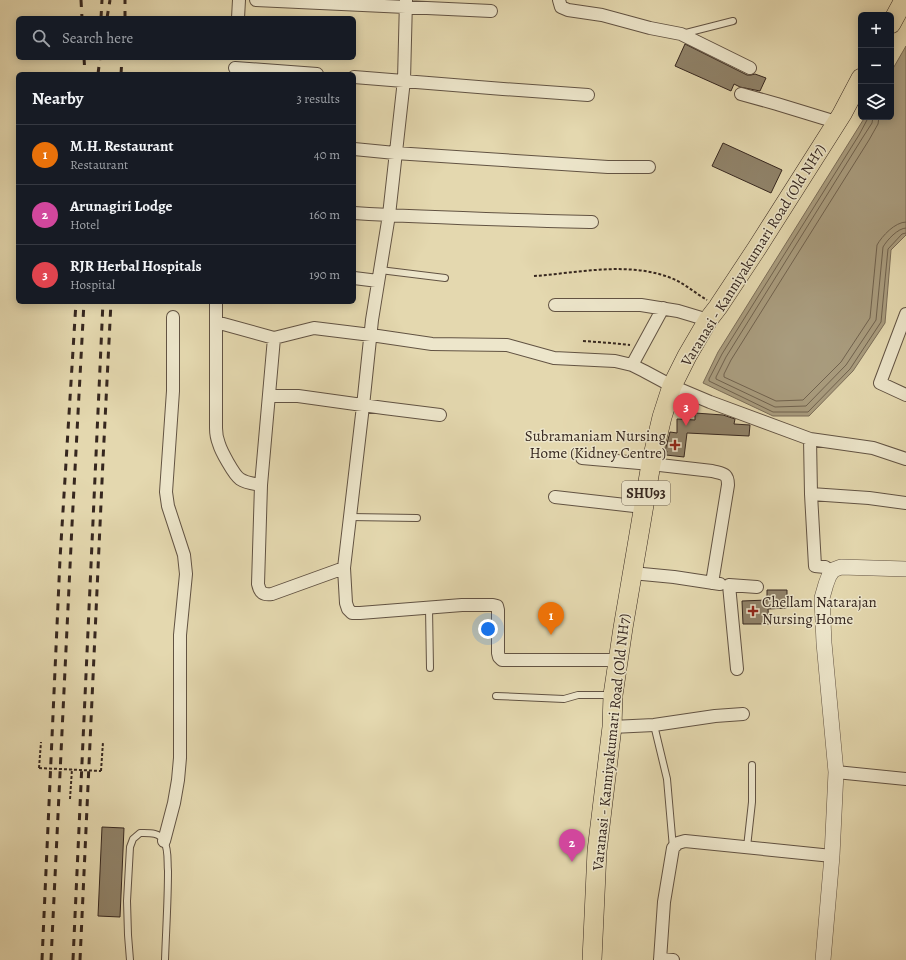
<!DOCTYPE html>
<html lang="en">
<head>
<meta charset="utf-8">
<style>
	:root { --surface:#171b24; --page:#242831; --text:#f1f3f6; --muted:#9ea1a6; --line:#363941; --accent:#c59692 }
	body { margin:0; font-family:Alegreya,serif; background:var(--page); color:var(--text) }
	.controls { position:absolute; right:12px; top:12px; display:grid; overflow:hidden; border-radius:6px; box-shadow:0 2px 10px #0003 }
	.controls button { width:36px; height:36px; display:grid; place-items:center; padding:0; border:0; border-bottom:1px solid var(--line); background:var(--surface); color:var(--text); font:20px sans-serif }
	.you { position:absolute; left:488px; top:629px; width:14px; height:14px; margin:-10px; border:3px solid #fff; border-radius:50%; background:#1a73e8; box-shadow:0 0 0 6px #1a73e833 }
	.badge { display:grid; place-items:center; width:26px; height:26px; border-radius:50%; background:var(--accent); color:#fff; font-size:13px; font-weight:700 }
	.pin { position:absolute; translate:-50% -33px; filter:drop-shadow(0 1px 2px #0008) }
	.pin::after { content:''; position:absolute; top:21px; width:14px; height:12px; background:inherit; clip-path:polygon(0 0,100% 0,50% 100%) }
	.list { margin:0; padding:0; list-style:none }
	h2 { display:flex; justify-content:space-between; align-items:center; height:52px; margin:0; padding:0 16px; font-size:17px }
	h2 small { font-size:13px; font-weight:400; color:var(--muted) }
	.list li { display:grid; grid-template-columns:26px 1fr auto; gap:12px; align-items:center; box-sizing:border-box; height:60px; padding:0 16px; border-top:1px solid var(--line) }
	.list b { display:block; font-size:15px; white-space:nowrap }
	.list p { margin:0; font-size:13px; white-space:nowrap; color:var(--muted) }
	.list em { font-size:13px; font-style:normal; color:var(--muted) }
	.icon { flex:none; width:22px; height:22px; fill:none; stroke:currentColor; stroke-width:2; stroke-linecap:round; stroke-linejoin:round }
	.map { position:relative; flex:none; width:906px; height:960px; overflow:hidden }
	.search { position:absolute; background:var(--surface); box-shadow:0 2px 10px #0003; left:16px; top:16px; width:340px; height:44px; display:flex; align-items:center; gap:10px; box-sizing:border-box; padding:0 14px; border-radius:6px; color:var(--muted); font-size:15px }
	.panel { position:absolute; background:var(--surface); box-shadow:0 2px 10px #0003; left:16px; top:72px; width:340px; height:232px; border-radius:6px }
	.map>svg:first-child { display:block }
	.water { fill:#a99c7e; stroke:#7b6d58 }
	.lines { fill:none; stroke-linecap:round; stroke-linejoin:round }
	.shore { stroke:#70624e; stroke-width:1 }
	.building { fill:#90836a; stroke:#36271f }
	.service-casing { stroke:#625343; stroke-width:8 }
	.minor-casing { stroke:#625343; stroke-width:14 }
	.tertiary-casing { stroke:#625343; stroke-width:16 }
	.primary-casing { stroke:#36271f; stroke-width:20 }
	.path { stroke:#36271f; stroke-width:2; stroke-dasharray:3 2; stroke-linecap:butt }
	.service { stroke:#ede6cb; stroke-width:6 }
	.minor { stroke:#ede6cb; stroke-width:12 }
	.tertiary { stroke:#ede6cb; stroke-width:15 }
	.primary { stroke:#e4d8af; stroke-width:19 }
	.rail { stroke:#36271f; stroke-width:3; stroke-dasharray:7 7; stroke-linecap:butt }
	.path-bridge { stroke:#36271f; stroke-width:2; stroke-dasharray:3 2; stroke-linecap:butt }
	.poi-dot { fill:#8f2418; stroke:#ede6cb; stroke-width:1.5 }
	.labels { text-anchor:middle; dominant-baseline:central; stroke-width:3; stroke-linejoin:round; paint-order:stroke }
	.shield { fill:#ede6cb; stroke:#6d6053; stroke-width:1 }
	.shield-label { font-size:14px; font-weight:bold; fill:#36271f }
	.street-label { font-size:15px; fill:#36271f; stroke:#ede6cb }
	.poi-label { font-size:15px; fill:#36271f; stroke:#ede6cb; text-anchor:end }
</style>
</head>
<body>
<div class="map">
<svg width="906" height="960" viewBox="0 0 906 960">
	<rect width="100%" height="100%" fill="#e4d8af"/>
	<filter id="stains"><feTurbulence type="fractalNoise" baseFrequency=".005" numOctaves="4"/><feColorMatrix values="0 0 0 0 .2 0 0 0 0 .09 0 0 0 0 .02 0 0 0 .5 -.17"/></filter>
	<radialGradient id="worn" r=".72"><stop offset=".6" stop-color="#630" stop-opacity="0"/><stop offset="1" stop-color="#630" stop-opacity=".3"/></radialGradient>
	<path class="water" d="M906,46v189l-15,15 -6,73 -32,48 -44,45h-36l-70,-33 15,-31 147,-235h26v-45z"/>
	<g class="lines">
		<path class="shore" d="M868,117l-1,3 -8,15 -137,219 -13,25v2l64,31h35l42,-43 31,-47 7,-73 14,-15 4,-1
			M873,117l-1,6 -9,14 -137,220 -10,20v2l59,28 31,-1 40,-41 30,-45 7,-73c4,-7 15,-19 23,-19
			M879,117l-1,7 -9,16 -138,220 -7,14v3l52,24 27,-1 38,-38 29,-44 7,-73c5,-9 18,-23 29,-23"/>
	</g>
	<path class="building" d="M685,44l62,31h4l4,-1 11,4 -6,13 -20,-4 -6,-3 -3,7 -56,-25z
		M723,143l59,27 -11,23 -59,-27z
		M695,413l28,2 12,4 -1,5 16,1 -1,11 -62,-3 -3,24 -18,-2 1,-4h-2l5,-19 7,1v-14l18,1z
		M767,590h20v18l-19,1 1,15h-26l-1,-23 25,-1z
		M102,827l22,1 -4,89 -22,-1z"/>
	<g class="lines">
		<defs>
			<path id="service" d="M682,34l51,-13
				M380,270l65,8
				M350,517l67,1
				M429,608l1,60
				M496,696l68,3 14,-4h34
				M654,725l13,54 6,69
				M747,847l5,-45v-37
				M130,960l-2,-25 -1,-34 3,-54 3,-8 7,-6c9,0 19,-1 24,8 5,9 3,21 4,30 0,30 -2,59 -3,89"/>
			<path id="minor" d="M256,0l235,11
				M406,0l-2,80 -15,135 -17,105 -9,86 -19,162 2,35 2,6 4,4h8l102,-8h31l4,1 1,4v43l1,4 3,3h116
				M559,0l2,7 7,3 34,5 48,13 31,6 69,34
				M238,18l1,-18
				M235,68l82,6
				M354,77l149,12 85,6
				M741,94l36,10 59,18
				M354,149l41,4 213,14h41
				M354,213c79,5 159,7 238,9
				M354,278l24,3
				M216,302v126c0,6 1,11 3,16 2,7 15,31 21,35 6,4 14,5 21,6
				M555,305h86l37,6 30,9
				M906,314l-26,69 26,12
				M216,322l58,16 40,-10 57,7 61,9 75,1 47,13 61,3 17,4 12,6 28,15 38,16 100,37
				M274,338l-13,147 -3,99c2,9 5,11 14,10l72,-26
				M632,365l31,-57
				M269,396h29l86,12 56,7
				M582,458l69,6 61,7c11,3 16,2 16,14l-16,98
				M906,459l-33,-11 -63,-9 1,55 58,4 37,5
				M811,494l4,72 10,1 7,5
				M555,497l88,10
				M632,573l42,4 46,7
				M737,669l-8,-84 28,2
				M612,727l42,-2 61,-9 28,-2
				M836,772l70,7
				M164,841l10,-38 4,-23 2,-22v-123l6,-61 -2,-19 -16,-49 -2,-14 7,-101v-74
				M660,959l13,1
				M660,960l4,-58 9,-54 5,-5 7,-2 147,15"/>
			<path id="tertiary" d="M823,960l9,-104 4,-84 -12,-129 -2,-45 4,-14 3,-8 4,-6 8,-3 65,2"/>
			<path id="primary" d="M891,24l13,-24
				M592,960l5,-109 15,-124 1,-32 10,-67 28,-164 11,-47 10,-31 15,-30 21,-36 10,-13 39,-59 85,-134 19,-36"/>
		</defs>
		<use href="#service" class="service-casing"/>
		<use href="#minor" class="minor-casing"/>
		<use href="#tertiary" class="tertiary-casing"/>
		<use href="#primary" class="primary-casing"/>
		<path class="path" d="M534,276c44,-3 94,-15 137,2 13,5 24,15 36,22
			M583,341l28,2 19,2
			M39,768l2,-26
			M101,771l2,-29
			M70,799l2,-30"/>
		<use href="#service" class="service"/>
		<use href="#minor" class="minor"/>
		<use href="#tertiary" class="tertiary"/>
		<use href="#primary" class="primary"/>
		<path class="rail" d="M81,0l1,18
			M101,18l1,-18
			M107,18l3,-18
			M125,18v-18
			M84,58l1,16
			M98,74l2,-16
			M121,74l1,-16
			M42,960l18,-401 16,-257
			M51,960l21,-435 12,-223
			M73,960l30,-658
			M80,960l23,-500 8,-158"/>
		<path class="path-bridge" d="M39,768l62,3"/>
	</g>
	<g class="poi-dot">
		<path d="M673 439h4v4h4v4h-4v4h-4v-4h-4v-4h4z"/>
		<path d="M751 605h4v4h4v4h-4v4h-4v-4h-4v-4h4z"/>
	</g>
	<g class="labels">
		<rect class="shield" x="622" y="481" width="48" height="24" rx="3"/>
		<g class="shield-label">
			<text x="646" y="493">SHU93</text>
		</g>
		<g class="street-label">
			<text transform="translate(753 255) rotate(-58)">Varanasi - Kanniyakumari Road (Old NH7)</text>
			<text transform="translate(611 742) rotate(-84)">Varanasi - Kanniyakumari Road (Old NH7)</text>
		</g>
		<g class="poi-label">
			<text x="666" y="436">Subramaniam Nursing<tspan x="666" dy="17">Home (Kidney Centre)</tspan></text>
			<text x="762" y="602" text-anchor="start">Chellam Natarajan<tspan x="762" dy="17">Nursing Home</tspan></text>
		</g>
	</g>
	<rect width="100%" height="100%" filter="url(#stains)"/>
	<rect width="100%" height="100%" fill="url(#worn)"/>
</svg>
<div class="controls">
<button>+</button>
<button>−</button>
<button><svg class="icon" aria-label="layers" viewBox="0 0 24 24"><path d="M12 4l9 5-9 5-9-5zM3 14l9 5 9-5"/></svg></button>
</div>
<div class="you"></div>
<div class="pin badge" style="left:551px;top:635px;background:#e8710a">1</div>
<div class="pin badge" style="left:572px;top:862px;background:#d1479c">2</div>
<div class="pin badge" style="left:686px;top:426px;background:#e0444e">3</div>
<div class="search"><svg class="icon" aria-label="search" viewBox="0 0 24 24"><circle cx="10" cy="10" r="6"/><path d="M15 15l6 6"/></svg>Search here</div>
<section class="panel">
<h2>Nearby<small>3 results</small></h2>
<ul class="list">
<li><span class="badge" style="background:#e8710a">1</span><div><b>M.H. Restaurant</b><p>Restaurant</p></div><em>40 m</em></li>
<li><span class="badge" style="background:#d1479c">2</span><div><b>Arunagiri Lodge</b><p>Hotel</p></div><em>160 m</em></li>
<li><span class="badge" style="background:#e0444e">3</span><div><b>RJR Herbal Hospitals</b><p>Hospital</p></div><em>190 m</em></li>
</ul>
</section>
</div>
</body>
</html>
